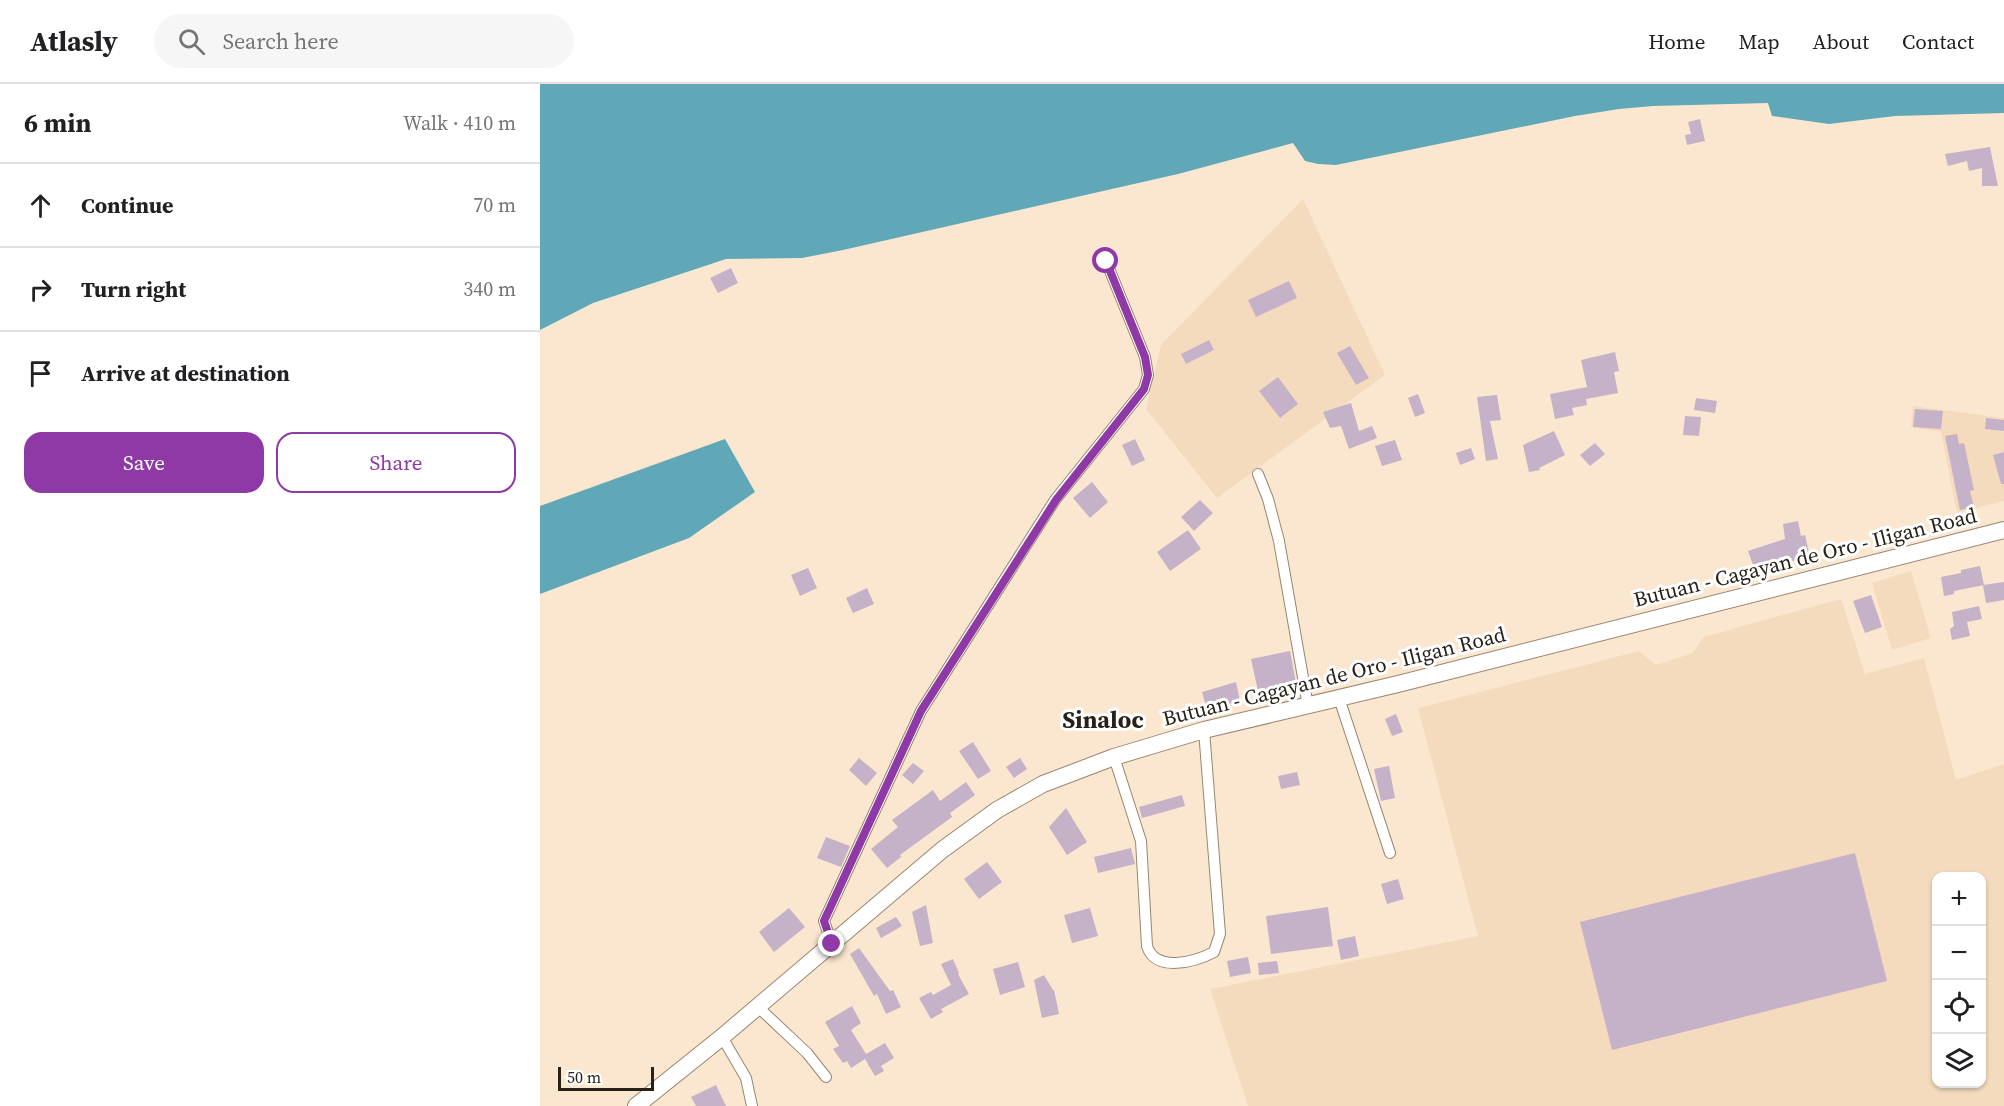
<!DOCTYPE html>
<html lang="en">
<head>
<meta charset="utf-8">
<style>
	:root { --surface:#fff; --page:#f6f6f6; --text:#202124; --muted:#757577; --line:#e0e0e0; --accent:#8f39a7 }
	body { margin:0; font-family:"Source Serif 4",serif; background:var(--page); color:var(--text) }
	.controls { position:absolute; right:18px; bottom:18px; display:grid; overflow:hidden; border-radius:12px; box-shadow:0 2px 4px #0004 }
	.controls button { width:54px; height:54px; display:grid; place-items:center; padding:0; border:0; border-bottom:2px solid var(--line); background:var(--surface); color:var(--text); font:30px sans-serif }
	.scale { position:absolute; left:18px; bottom:15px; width:96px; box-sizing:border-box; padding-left:6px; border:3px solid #282118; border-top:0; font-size:16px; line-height:21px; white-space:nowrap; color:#282118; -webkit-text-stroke:4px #fff; paint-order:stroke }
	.stop { position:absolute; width:18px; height:18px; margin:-14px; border:4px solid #8f39a7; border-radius:50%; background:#fff }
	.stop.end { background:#8f39a7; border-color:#fff; box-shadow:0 2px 6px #0008 }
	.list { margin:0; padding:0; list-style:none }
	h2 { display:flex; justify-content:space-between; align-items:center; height:78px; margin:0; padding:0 24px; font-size:26px }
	h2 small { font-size:20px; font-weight:400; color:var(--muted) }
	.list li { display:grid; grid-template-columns:39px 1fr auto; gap:18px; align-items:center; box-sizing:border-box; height:84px; padding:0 24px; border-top:2px solid var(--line) }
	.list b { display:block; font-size:22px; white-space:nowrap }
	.list em { font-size:20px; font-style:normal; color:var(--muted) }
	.actions { display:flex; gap:12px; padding:18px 24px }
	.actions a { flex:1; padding:14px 0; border:2px solid var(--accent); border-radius:18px; text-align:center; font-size:21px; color:var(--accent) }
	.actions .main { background:var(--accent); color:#fff }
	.icon { flex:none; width:33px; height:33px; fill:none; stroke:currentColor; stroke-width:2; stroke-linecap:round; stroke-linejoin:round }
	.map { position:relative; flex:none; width:1464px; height:1022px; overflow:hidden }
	header { display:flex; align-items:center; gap:36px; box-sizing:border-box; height:84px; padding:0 30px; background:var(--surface); border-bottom:2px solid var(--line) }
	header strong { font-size:28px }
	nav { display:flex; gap:33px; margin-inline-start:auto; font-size:21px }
	.search { width:420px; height:54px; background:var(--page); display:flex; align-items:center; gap:15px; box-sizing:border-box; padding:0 21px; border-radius:33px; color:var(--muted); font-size:22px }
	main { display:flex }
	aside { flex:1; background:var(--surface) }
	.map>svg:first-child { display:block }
	.built { fill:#f4dbbe; fill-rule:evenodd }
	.water { fill:#60a7b8 }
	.building { fill:#c5b1c8 }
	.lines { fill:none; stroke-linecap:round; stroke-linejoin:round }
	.minor-casing { stroke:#988670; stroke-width:12 }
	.trunk-casing { stroke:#988670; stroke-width:18 }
	.minor { stroke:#fff; stroke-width:10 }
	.trunk { stroke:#fff; stroke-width:16 }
	.route { stroke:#8f39a7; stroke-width:8 }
	.labels { text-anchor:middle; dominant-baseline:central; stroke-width:6; stroke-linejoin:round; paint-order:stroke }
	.street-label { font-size:21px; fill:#282118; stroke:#fff }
	.quarter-label { font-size:24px; font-weight:bold; fill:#282118; stroke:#fff }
</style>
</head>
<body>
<header>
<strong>Atlasly</strong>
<div class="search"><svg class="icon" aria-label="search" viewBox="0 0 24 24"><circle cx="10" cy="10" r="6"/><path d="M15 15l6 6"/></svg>Search here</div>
<nav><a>Home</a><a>Map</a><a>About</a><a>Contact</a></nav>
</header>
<main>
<aside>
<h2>6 min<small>Walk · 410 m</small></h2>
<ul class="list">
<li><svg class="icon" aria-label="ahead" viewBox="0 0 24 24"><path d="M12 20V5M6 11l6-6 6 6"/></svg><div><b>Continue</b></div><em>70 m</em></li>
<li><svg class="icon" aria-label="right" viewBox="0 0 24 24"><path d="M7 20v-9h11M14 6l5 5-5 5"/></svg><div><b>Turn right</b></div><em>340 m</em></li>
<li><svg class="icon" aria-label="arrive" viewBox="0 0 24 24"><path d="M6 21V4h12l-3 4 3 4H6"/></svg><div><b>Arrive at destination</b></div></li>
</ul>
<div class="actions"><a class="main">Save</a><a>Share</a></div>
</aside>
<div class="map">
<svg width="1464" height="1022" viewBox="0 0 1464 1022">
	<rect width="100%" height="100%" fill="#fbe7cf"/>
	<path class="built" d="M763,115l82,176 -168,123 -71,-89 15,-64z
		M1373,322l91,12v83l-47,12 -16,-81 -30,-5z
		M1371,487l20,67 -39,12 -20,-67z
		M1301,515l24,75 59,-16 32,122 48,-16v342h-756l-38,-117 268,-53 -60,-228 221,-57 17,14 37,-12 10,-16zM1396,792h46v208h-46z"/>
	<path class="water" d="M0,0h1464v29l-109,3 -66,8 -57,-8 -4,-13 -115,3 -34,3 -44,7 -239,49 -18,-1 -13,-3 -12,-18 -115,31 -335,76 -41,8 -76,1 -133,44 -53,27z
		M185,355l30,53 -66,46 -149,56v-88z"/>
	<path class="building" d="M1160,35l5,22 -18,4 -2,-10 6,-1 -3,-12z
		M1450,63l8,39h-16v-18l-13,3 -2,-10 -19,5 -3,-12z
		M191,184l7,15 -20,10 -8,-15z
		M749,197l8,17 -41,19 -8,-17z
		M669,256l5,10 -28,14 -5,-10z
		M810,262l19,32 -13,7 -19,-32z
		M1075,268l4,19 -5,1 4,21 -32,6 1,6 -15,3 2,7 -19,4 -5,-25 37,-7 -6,-27z
		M738,293l20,27 -18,14 -21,-27z
		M878,310l7,19 -10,4 -7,-19z
		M957,311l4,25 -11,1 8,38 -12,2 -9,-64z
		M1156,314l21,3 -2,12 -21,-3z
		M811,319l8,28 13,-5 5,12 -28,11 -8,-23 -11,2 -7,-16z
		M1375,325l28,2 -2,18 -28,-2z
		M1145,332l16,1 -2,19 -16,-1z
		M1446,334l18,2v11l-19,-2z
		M1014,347l11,24 -26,13 1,2 -11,2 -6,-27z
		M1417,350l2,10 5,-1 10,47 -4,1 4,16 -14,3 -15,-74z
		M595,355l10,21 -13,6 -10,-21z
		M855,356l7,20 -20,6 -7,-20z
		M1055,359l10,11 -15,12 -10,-11z
		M931,364l4,11 -15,6 -4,-12z
		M1464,368v32h-3l-8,-29z
		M552,398l16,20 -18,16 -17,-20z
		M660,416l13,13 -19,18 -13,-14z
		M1258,437l3,15 4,-1 5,22 -27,6 -1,-4 -28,9 -6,-17 37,-12 -2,-15z
		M648,446l13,19 -31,22 -13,-19z
		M1440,482l4,19 -30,6v3l-10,2 -3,-19 20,-4v-3z
		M268,484l9,20 -17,8 -9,-21z
		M1464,498v18l-18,3 -3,-18z
		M327,504l7,16 -21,9 -7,-15z
		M1331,511l11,32 -17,6 -12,-32z
		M1439,522l3,13 -15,3 3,14 -18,4 -2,-11 4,-3 -2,-14z
		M750,567l6,32 -38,8 -7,-32z
		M696,598l4,19 -33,9 -5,-18z
		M856,630l7,18 -11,4 -7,-17z
		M433,658l18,29 -13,8 -19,-28z
		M319,674l18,15 -11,13 -17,-16z
		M480,674l7,11 -13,9 -8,-11z
		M373,679l11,8 -11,13 -11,-9z
		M849,682l6,32 -14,3 -7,-32z
		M757,688l3,13 -19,4 -3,-13z
		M426,698l9,13 -25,18 2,4 -52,38 1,2 -14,11 -16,-19 27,-22 -6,-7 41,-30 7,11z
		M642,711l3,11 -43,12 -3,-11z
		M526,724l21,34 -20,13 -18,-28z
		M286,753l24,9 -9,21 -24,-9z
		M591,764l4,16 -37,9 -4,-16z
		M1315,769l32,128 -275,69 -32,-128z
		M447,778l15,20 -23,17 -15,-20z
		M858,795l6,20 -17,5 -6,-20z
		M386,821l7,38 -13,3 -8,-34z
		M788,823l5,39 -62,8 -5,-38z
		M249,824l16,19 -31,25 -15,-20z
		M550,824l8,28 -26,7 -8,-28z
		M356,833l6,9 -21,12 -5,-10z
		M815,852l4,20 -18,4 -4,-20z
		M319,864l31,43 3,-1 8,17 -15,7 -9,-20 -3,2 -24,-42z
		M708,873l3,16 -21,4 -3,-16z
		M413,875l6,14 -1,1 11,20 -28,15 2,3 -12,7 -12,-21 12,-6 2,3 18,-10 -10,-21z
		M737,877l2,12 -20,2 -1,-12z
		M478,878l7,25 -25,8 -7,-26z
		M504,891l9,15h1l5,24 -17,4 -8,-38z
		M312,922l9,17 -10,7 15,24 19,-11 9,15 -13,8 3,5 -9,5 -10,-17 -14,9 -4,-7 -4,2 -10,-14 6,-3 -14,-24z
		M176,1001l10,21h-30l-5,-9z"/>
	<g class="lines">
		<defs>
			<path id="minor" d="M718,390l10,25 11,42 29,165
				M799,614l51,155
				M574,673l27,84 6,105c8,27 48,16 67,6l6,-18 -16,-204
				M292,860l-8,-23 97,-210 134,-211 89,-111 4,-14 -3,-18 -39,-96
				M218,923l49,46 19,24
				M182,953l24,41 6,28"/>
			<path id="trunk" d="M96,1022l86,-69 220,-187 55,-40 46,-26 71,-27 90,-27 194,-46 606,-154"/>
		</defs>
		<use href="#minor" class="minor-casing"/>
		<use href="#trunk" class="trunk-casing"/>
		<use href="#minor" class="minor"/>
		<use href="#trunk" class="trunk"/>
	</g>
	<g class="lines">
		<path class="route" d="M292,860l-8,-23 97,-210 135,-211 88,-111 4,-14 -3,-18 -39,-96"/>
	</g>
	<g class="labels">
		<g class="street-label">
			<text transform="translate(1265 473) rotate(-14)">Butuan - Cagayan de Oro - Iligan Road</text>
			<text transform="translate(794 592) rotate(-14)">Butuan - Cagayan de Oro - Iligan Road</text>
		</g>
		<g class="quarter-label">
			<text x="563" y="635">Sinaloc</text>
		</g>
	</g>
</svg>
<div class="controls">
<button>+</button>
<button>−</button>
<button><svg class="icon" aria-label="locate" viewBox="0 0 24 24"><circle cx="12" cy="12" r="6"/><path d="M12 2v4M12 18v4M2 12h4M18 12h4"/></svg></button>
<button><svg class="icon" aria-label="layers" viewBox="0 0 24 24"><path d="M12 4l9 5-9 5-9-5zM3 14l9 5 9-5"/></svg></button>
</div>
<div class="scale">50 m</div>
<div class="stop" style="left:566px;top:177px"></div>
<div class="stop end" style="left:292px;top:860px"></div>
</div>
</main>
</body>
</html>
